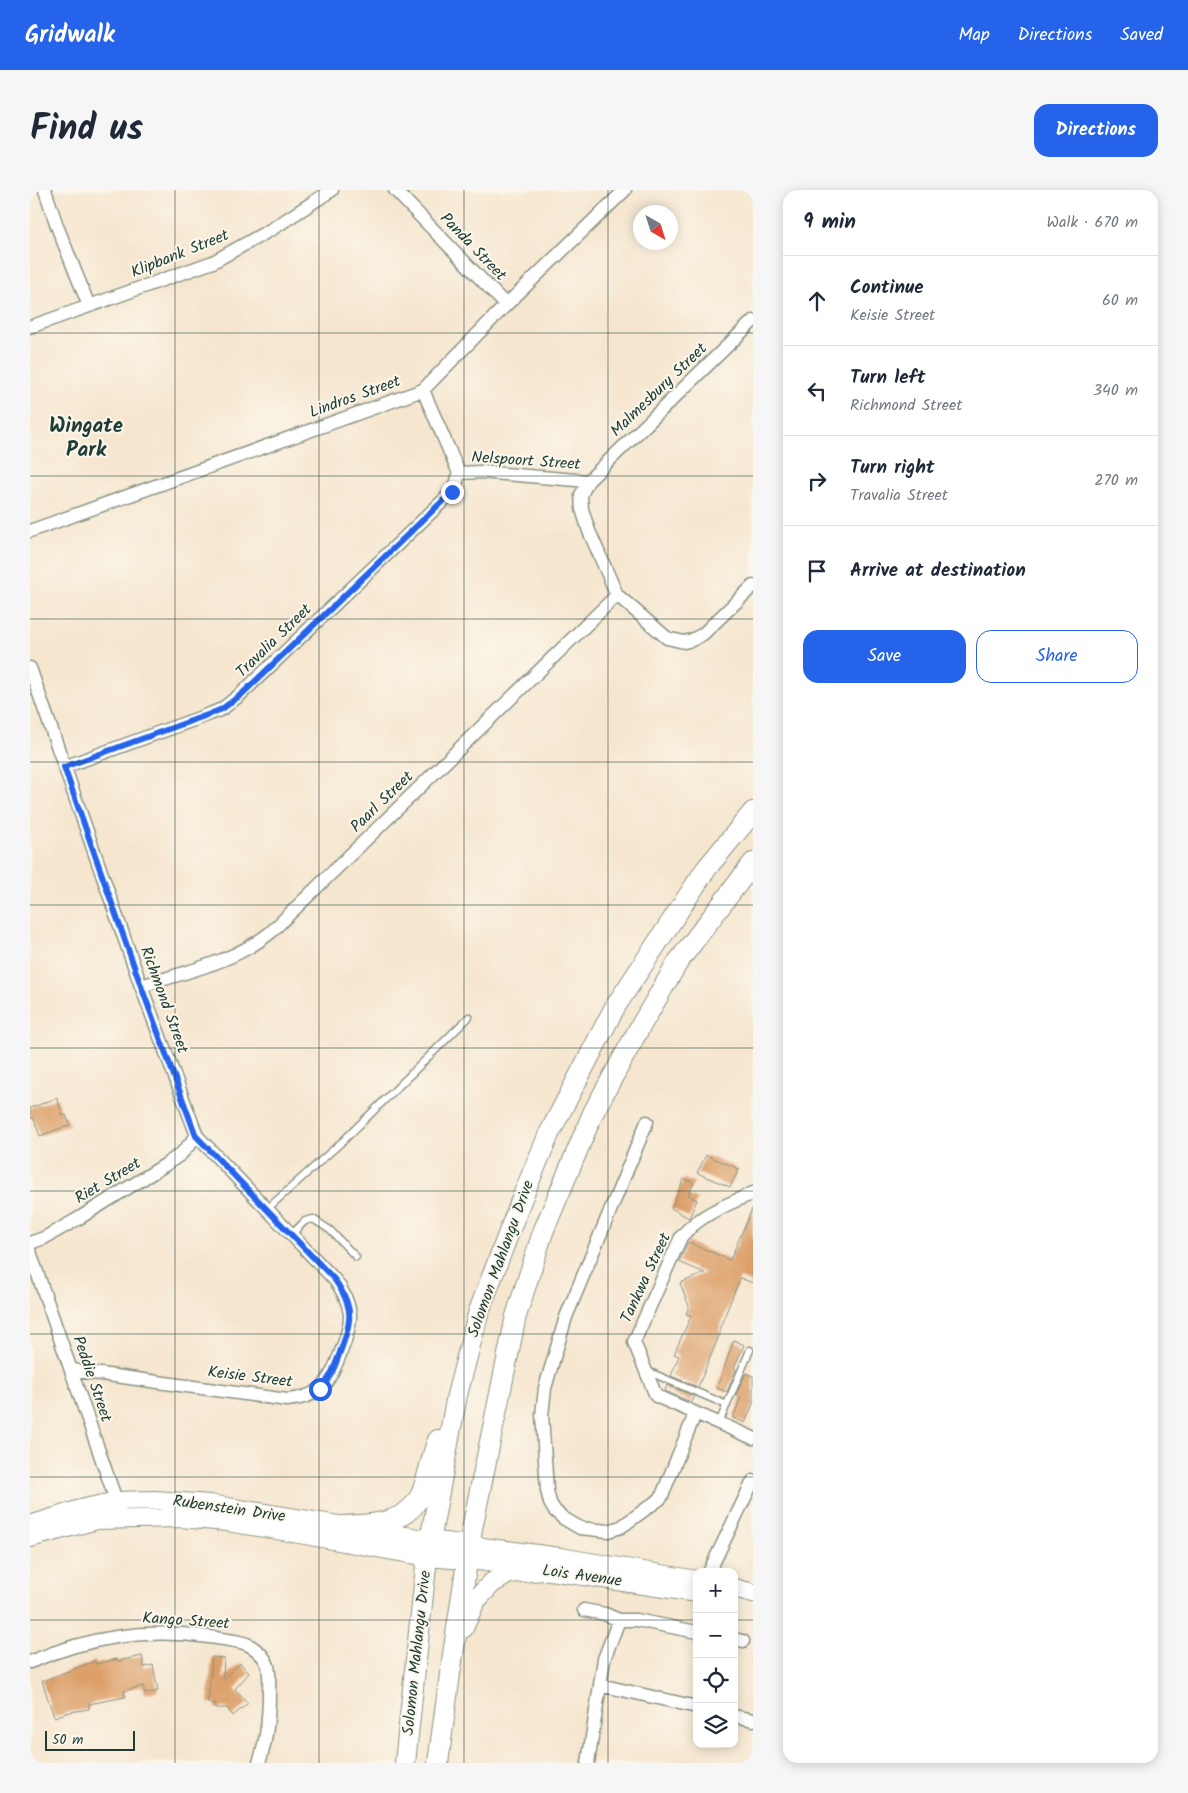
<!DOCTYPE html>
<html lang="en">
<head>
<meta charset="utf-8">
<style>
	:root { --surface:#fff; --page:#f6f6f7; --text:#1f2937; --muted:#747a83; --line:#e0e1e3; --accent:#2563eb }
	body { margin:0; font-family:Kalam,sans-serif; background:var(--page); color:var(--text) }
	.controls { position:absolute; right:15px; bottom:15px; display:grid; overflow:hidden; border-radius:10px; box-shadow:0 2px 12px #0003 }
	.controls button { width:45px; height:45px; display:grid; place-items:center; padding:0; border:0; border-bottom:1px solid var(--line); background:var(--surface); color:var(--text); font:25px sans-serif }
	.compass { position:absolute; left:603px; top:15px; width:45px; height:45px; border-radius:50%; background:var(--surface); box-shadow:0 2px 12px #0003; rotate:141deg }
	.scale { position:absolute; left:15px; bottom:12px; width:90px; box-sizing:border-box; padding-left:5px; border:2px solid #1f3d34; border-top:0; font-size:14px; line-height:18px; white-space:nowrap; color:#1f3d34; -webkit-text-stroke:4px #fbf7ec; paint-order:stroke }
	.stop { position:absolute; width:15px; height:15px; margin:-11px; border:4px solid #2563eb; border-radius:50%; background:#fff }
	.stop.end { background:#2563eb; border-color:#fff; box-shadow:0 1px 5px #0008 }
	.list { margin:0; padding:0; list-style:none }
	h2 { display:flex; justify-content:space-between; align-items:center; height:65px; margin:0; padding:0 20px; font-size:21px }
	h2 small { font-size:16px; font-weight:400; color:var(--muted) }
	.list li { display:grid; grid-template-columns:32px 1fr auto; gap:15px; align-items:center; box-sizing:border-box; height:90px; padding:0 20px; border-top:1px solid var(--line) }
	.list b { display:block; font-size:19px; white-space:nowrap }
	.list p { margin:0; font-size:16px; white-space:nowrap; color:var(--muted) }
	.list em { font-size:16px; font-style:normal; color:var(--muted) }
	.actions { display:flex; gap:10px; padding:15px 20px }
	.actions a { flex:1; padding:11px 0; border:1px solid var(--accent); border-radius:15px; text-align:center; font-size:18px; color:var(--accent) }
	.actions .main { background:var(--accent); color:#fff }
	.icon { flex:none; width:28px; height:28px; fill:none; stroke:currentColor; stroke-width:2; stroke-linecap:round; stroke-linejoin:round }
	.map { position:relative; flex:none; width:723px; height:1573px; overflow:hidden; border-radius:15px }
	header { display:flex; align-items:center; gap:30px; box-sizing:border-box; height:70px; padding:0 25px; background:var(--accent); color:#fff }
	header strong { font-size:24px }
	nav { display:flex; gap:28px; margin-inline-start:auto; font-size:18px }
	.intro { display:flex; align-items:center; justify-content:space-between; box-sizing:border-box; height:120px; padding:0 30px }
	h1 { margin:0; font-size:35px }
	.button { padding:12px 22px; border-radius:15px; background:var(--accent); color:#fff; font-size:18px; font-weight:700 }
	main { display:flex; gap:30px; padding:0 30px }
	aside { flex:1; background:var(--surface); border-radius:15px; box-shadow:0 2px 12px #0003 }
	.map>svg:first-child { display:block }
	.building { fill:#dc9f67 }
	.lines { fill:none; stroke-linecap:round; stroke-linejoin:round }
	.lane-casing { stroke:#8a9282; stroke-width:9 }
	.street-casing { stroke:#8a9282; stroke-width:15 }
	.secondary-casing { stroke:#8a9282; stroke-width:20 }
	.primary-casing { stroke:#8a9282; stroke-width:22 }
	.lane { stroke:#fff; stroke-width:6 }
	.street { stroke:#fff; stroke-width:12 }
	.secondary { stroke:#fff; stroke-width:18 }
	.primary { stroke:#fff; stroke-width:20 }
	.route { stroke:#2563eb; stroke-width:6 }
	.grid { fill:none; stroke:#1f3d34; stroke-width:1; stroke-opacity:0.55 }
	.labels { text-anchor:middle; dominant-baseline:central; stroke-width:4; stroke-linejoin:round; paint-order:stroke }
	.street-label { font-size:16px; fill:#1f3d34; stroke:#fbf7ec }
	.district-label { font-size:21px; font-weight:bold; fill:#1f3d34; stroke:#fbf7ec }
</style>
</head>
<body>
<header>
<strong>Gridwalk</strong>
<nav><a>Map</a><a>Directions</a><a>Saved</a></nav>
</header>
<div class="intro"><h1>Find us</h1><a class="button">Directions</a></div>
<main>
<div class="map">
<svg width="723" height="1573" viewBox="0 0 723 1573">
	<rect width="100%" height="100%" fill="#fbf7ec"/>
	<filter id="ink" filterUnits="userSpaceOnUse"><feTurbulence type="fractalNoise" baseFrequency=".02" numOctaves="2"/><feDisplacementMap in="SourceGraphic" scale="10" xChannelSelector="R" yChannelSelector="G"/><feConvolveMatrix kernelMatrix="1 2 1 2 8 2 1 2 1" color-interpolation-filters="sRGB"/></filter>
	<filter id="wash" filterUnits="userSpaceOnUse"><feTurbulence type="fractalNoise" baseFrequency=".0096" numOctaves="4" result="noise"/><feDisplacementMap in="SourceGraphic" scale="20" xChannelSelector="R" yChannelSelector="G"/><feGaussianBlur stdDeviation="1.12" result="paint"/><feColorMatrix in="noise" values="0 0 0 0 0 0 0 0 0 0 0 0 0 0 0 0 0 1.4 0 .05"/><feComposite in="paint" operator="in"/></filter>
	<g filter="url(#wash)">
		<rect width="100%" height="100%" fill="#f6e6cf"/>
		<g id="blocks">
			<path class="building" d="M27,908l6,18 3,-1 4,10 -30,11 -7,-19 -3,2v-11z
				M676,965l33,14 -9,18 -33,-14z
				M654,989l10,4 -6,12 9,5 -8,18 -18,-10z
				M723,1017v76l-13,-5 -21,52 2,1 -23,56 -27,-11 8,-20 -5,-2 17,-38 -5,-2 3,-8 -9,-23 25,-10 -26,-11 9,-20 42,18z
				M704,1150l10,5 -10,23 2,1 -9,23 -10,-4z
				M716,1183l7,3v28l-8,19 -12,-5 8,-21 -5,-2z
				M637,1195l27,11 -3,6 -26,-11z
				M112,1466l2,11 9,-2 5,26 -13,3 -2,-8 -19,5 1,6 -36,7v5l-19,3 -16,5 -12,-36 53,-20 1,3 21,-5 1,2z
				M182,1467l12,1 -1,21 17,-16 9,10 -14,16 13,14 -15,13 -6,-8h-12v-5h-7z"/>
		</g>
	</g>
	<g filter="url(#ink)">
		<use href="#blocks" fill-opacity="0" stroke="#8a9282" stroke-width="1"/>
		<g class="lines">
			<defs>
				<path id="lane" d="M237,1019l78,-70 124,-122
					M261,1045l14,-14 8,-2 17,11 26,27
					M617,1181l80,34
					M689,1233l31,-73"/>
				<path id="street" d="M15,0l12,36 32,80
					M365,0l111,115
					M723,131l-165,160 -7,14 1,14 7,22 28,64 50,43 17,4 8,-2 11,-6 50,-48
					M0,137l183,-65 59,-33 60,-39
					M393,200l36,83 22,-1 107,9
					M0,341l393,-141 83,-85 119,-115
					M0,478l111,318 56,150 137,143c9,11 14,21 16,35 1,16 -17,65 -30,75 -10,8 -21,10 -33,11l-215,-30
					M34,577l146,-53 12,-5 19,-15 206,-197 9,-12 3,-12
					M111,796c44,-14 94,-24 130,-54l346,-337
					M617,932l-81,195 -21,71 -3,27 5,75 3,13 5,8 8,7 17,10 28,3 13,-4 40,-29 34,-84
					M723,1003c-26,12 -53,21 -72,44l-47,105 22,54 97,42
					M0,1053l14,-5 32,-18 89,-55 16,-11 16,-18
					M0,1062l89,257
					M679,1382l44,-91
					M554,1420l21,4 14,6h17l61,12
					M704,1449l9,2
					M0,1472c59,-25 115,-34 179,-25 13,2 26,3 38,7 8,4 18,12 21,22 2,9 1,19 1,27 0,25 -2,47 -10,70
					M570,1495l97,22
					M704,1526l19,4
					M558,1573l16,-104 15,-39"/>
				<path id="secondary" d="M0,1335l50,-16 37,-8 38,-1 55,4 220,36 130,17 137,23
					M0,1348l67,-18 83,-2 47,4 50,8 150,27 62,5 208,31
					M704,1398l19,5"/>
				<path id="primary" d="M309,1336c31,-1 70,-1 83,-34 7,-17 9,-35 16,-52
					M433,1438l12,-27 17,-18 17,-10 34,-3
					M375,1573l22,-206 30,-162 22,-84 43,-113 27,-64 66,-127 91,-138 47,-57
					M408,1573l12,-89 22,-145 44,-213 27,-84 50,-119 47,-86 38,-65 75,-99"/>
			</defs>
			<use href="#lane" class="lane-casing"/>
			<use href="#street" class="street-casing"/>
			<use href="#secondary" class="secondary-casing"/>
			<use href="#primary" class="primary-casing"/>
			<use href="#lane" class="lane"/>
			<use href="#street" class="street"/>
			<use href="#secondary" class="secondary"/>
			<use href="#primary" class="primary"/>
		</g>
	</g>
	<g class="lines" filter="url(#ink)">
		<path class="route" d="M290,1199c10,-9 14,-21 19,-34 12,-33 17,-46 -5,-76l-138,-143 -55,-150 -77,-219 146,-53 12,-5 20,-15 210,-202"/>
	</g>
	<path class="grid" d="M145,0v1573M289,0v1573M434,0v1573M578,0v1573M0,143h723M0,286h723M0,429h723M0,572h723M0,715h723M0,858h723M0,1001h723M0,1144h723M0,1287h723M0,1430h667M704,1430h19"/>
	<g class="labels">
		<g class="street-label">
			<text transform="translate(443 57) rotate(46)">Panda Street</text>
			<text transform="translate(150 64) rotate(-22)">Klipbank Street</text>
			<text transform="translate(629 200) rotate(-44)">Malmesbury Street</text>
			<text transform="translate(325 207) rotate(-20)">Lindros Street</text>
			<text transform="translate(496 271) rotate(4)">Nelspoort Street</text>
			<text transform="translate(244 451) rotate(-44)">Travalia Street</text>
			<text transform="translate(352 612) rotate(-44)">Paarl Street</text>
			<text transform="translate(134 810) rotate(70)">Richmond Street</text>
			<text transform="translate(78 991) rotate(-31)">Riet Street</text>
			<text transform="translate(471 1069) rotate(-70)">Solomon Mahlangu Drive</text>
			<text transform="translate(616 1088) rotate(-65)">Tankwa Street</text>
			<text transform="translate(220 1187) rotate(7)">Keisie Street</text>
			<text transform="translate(62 1189) rotate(71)">Peddie Street</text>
			<text transform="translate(199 1319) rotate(8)">Rubenstein Drive</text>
			<text transform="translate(552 1386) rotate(8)">Lois Avenue</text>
			<text transform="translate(156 1431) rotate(4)">Kango Street</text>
			<text transform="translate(387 1463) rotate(-84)">Solomon Mahlangu Drive</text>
		</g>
		<g class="district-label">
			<text x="56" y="236">Wingate<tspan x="56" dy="24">Park</tspan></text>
		</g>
	</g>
</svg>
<div class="controls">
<button>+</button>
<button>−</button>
<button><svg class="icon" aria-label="locate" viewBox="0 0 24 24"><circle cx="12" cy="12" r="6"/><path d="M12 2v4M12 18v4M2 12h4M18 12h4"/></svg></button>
<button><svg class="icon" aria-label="layers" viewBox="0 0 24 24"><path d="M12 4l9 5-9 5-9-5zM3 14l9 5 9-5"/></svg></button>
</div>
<svg class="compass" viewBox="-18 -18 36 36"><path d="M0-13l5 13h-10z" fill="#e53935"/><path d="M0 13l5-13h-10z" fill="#747a83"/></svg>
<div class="scale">50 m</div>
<div class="stop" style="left:290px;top:1199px"></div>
<div class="stop end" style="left:422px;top:302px"></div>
</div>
<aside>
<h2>9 min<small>Walk · 670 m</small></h2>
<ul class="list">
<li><svg class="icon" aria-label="ahead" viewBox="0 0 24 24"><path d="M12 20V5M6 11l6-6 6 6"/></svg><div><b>Continue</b><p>Keisie Street</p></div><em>60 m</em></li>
<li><svg class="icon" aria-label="left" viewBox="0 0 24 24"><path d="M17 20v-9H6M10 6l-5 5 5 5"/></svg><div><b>Turn left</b><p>Richmond Street</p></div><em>340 m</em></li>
<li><svg class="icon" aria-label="right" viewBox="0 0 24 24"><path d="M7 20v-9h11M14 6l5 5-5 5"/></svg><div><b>Turn right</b><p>Travalia Street</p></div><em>270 m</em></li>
<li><svg class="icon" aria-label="arrive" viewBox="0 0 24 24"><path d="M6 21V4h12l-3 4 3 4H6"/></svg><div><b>Arrive at destination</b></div></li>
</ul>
<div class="actions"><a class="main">Save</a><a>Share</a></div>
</aside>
</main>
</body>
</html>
